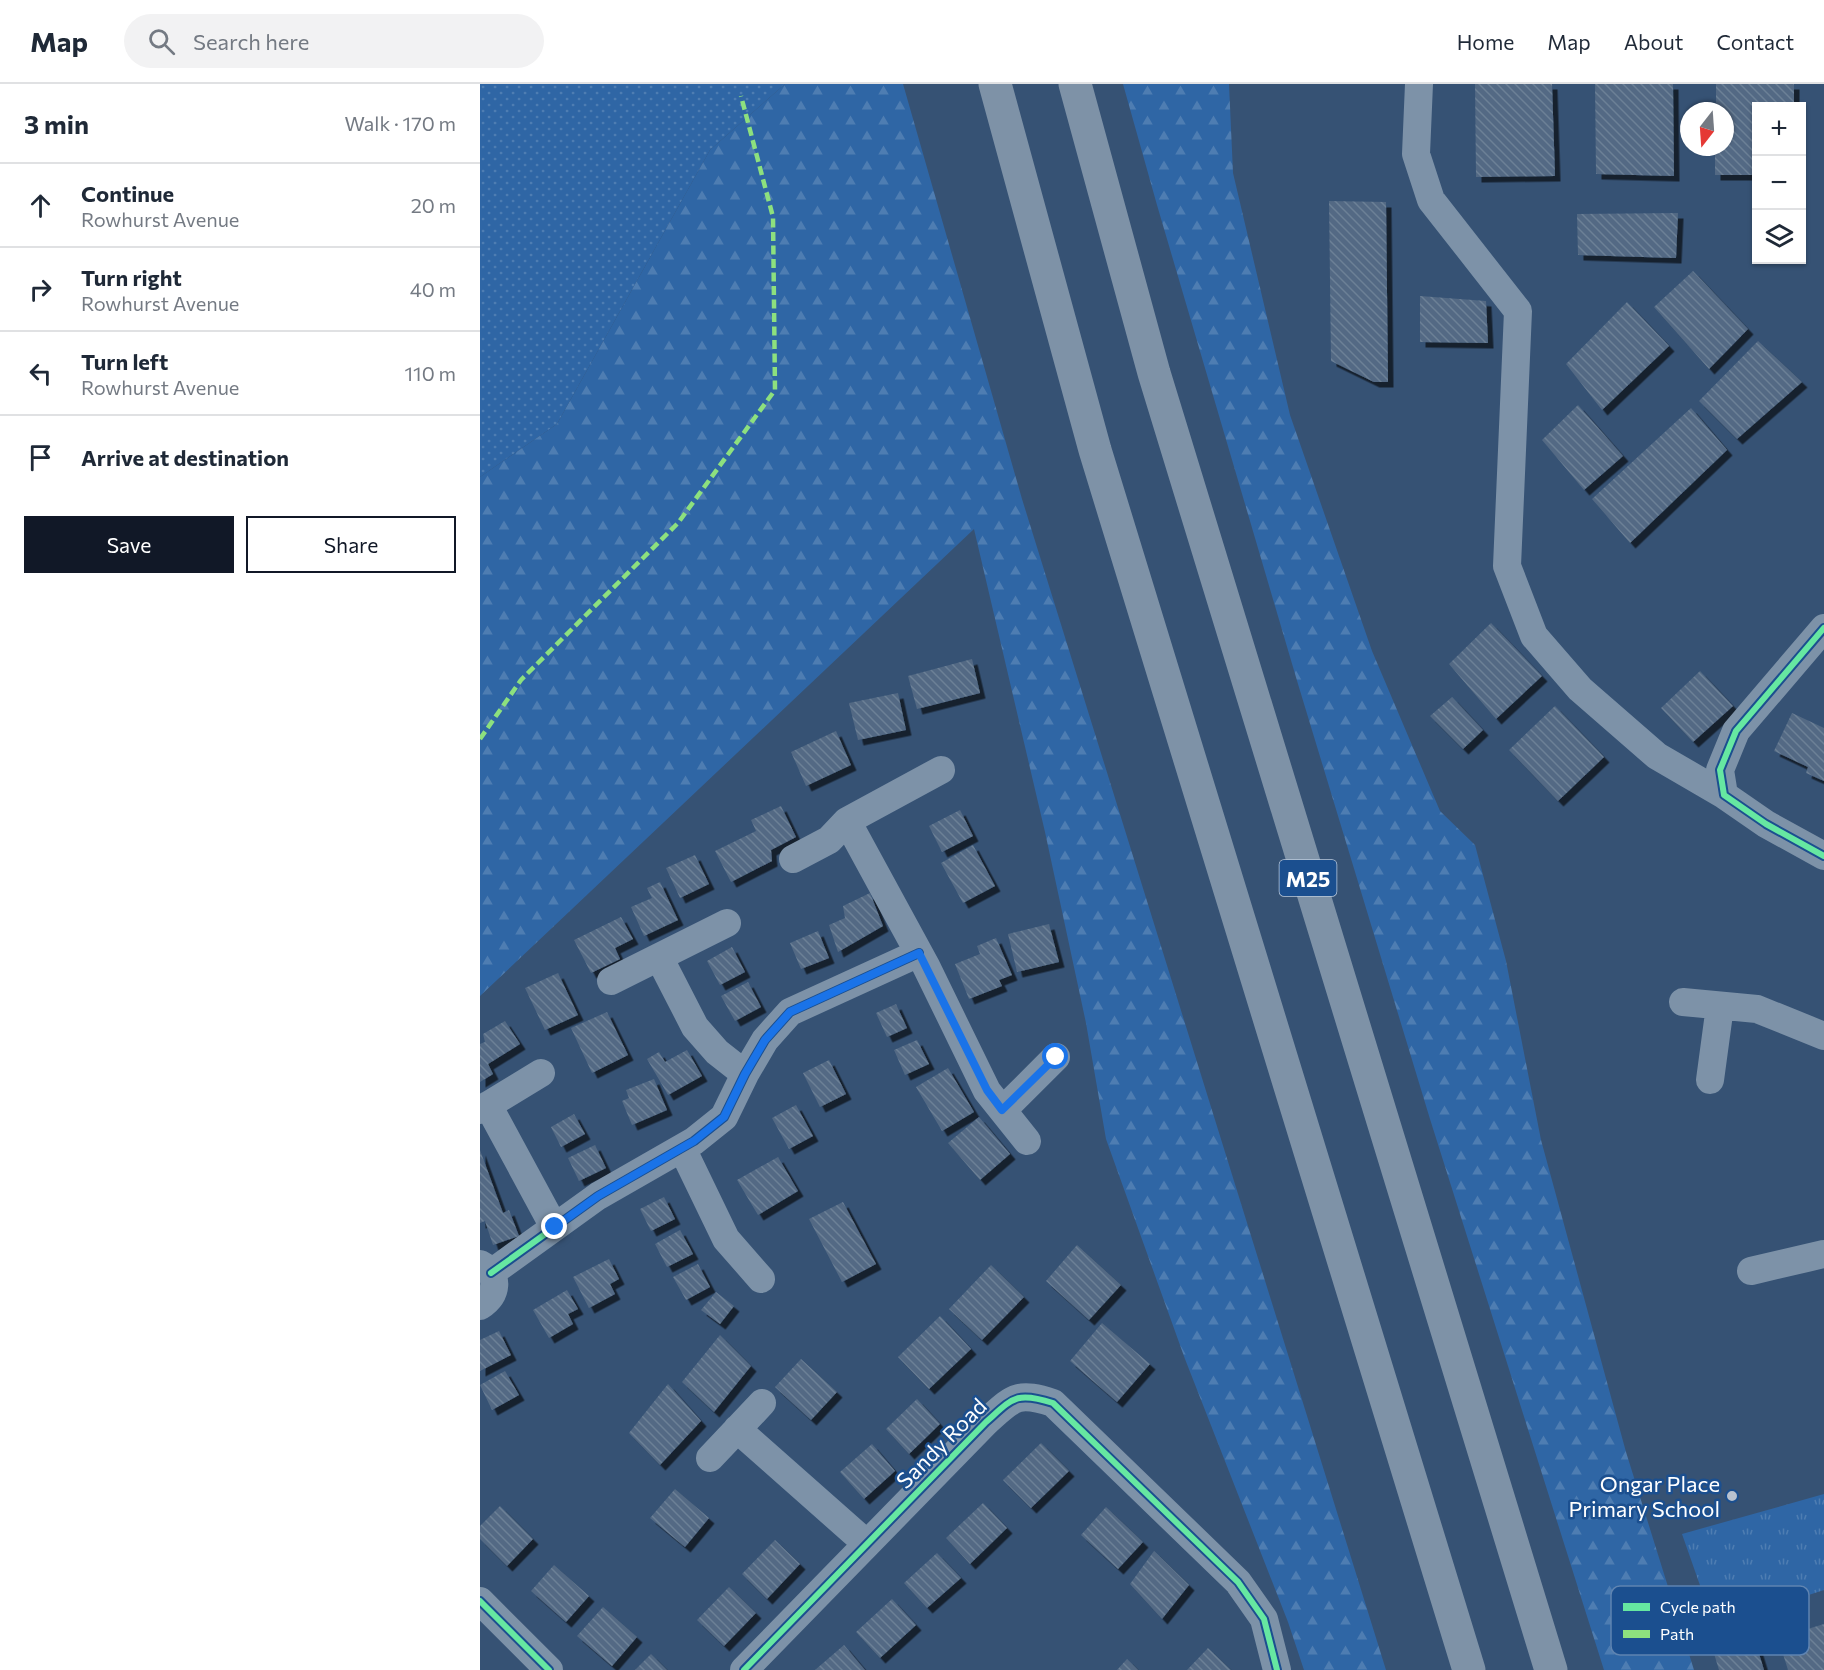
<!DOCTYPE html>
<html lang="en">
<head>
<meta charset="utf-8">
<style>
	:root { --surface:#fff; --page:#f2f2f3; --text:#1f2937; --muted:#747a83; --line:#e0e1e3; --accent:#111827 }
	body { margin:0; font-family:Commissioner,sans-serif; background:var(--page); color:var(--text) }
	.controls { position:absolute; right:18px; top:18px; display:grid; overflow:hidden; border-radius:0px; box-shadow:0 2px 4px #0004 }
	.controls button { width:54px; height:54px; display:grid; place-items:center; padding:0; border:0; border-bottom:2px solid var(--line); background:var(--surface); color:var(--text); font:30px sans-serif }
	.compass { position:absolute; left:1200px; top:18px; width:54px; height:54px; border-radius:50%; background:var(--surface); box-shadow:0 2px 4px #0004; rotate:197deg }
	.stop { position:absolute; width:18px; height:18px; margin:-14px; border:4px solid #1a73e8; border-radius:50%; background:#fff }
	.stop.end { background:#1a73e8; border-color:#fff; box-shadow:0 2px 6px #0008 }
	.list { margin:0; padding:0; list-style:none }
	h2 { display:flex; justify-content:space-between; align-items:center; height:78px; margin:0; padding:0 24px; font-size:26px }
	h2 small { font-size:20px; font-weight:400; color:var(--muted) }
	.list li { display:grid; grid-template-columns:39px 1fr auto; gap:18px; align-items:center; box-sizing:border-box; height:84px; padding:0 24px; border-top:2px solid var(--line) }
	.list b { display:block; font-size:22px; white-space:nowrap }
	.list p { margin:0; font-size:20px; white-space:nowrap; color:var(--muted) }
	.list em { font-size:20px; font-style:normal; color:var(--muted) }
	.actions { display:flex; gap:12px; padding:18px 24px }
	.actions a { flex:1; padding:14px 0; border:2px solid var(--accent); border-radius:0px; text-align:center; font-size:21px; color:var(--accent) }
	.actions .main { background:var(--accent); color:#fff }
	.icon { flex:none; width:33px; height:33px; fill:none; stroke:currentColor; stroke-width:2; stroke-linecap:round; stroke-linejoin:round }
	.map { position:relative; flex:none; width:1344px; height:1586px; overflow:hidden }
	header { display:flex; align-items:center; gap:36px; box-sizing:border-box; height:84px; padding:0 30px; background:var(--surface); border-bottom:2px solid var(--line) }
	header strong { font-size:28px }
	nav { display:flex; gap:33px; margin-inline-start:auto; font-size:21px }
	.search { width:420px; height:54px; background:var(--page); display:flex; align-items:center; gap:15px; box-sizing:border-box; padding:0 21px; border-radius:33px; color:var(--muted); font-size:22px }
	main { display:flex }
	aside { flex:1; background:var(--surface) }
	.map>svg:first-child { display:block }
	.grass { fill:url(#grass-dots) }
	.forest { fill:url(#forest-firs) }
	.park { fill:url(#park-tufts) }
	.building { fill:url(#building-back-hatch); filter:url(#shadow) }
	.lines { fill:none; stroke-linecap:round; stroke-linejoin:round }
	.minor { stroke:#7d92a8; stroke-width:28 }
	.highway { stroke:#7e92a7; stroke-width:33 }
	.quiet { stroke:#8de07e; stroke-width:4.5; stroke-dasharray:9 4.5; stroke-linecap:butt }
	.cycleway-casing { stroke:#1b4f8f; stroke-width:10 }
	.cycleway { stroke:#66e7a1; stroke-width:6 }
	.route { stroke:#1a73e8; stroke-width:8 }
	.poi-dot { fill:#b9c2ce; stroke:#1b4f8f; stroke-width:2 }
	.labels { text-anchor:middle; dominant-baseline:central; stroke-width:5; stroke-linejoin:round; paint-order:stroke }
	.shield { fill:#1b4f8f; stroke:#bbcadd; stroke-width:1.5 }
	.shield-label { font-size:21px; font-weight:bold; fill:#fff }
	.street-label { font-size:22px; fill:#fff; stroke:#1b4f8f }
	.poi-label { font-size:22px; fill:#fff; stroke:#1b4f8f; text-anchor:end }
	.key { fill:#1b4f8f; stroke:#5f84b1; stroke-width:1.5 }
	.key-label { font-size:16px; fill:#fff }
</style>
</head>
<body>
<header>
<strong>Map</strong>
<div class="search"><svg class="icon" aria-label="search" viewBox="0 0 24 24"><circle cx="10" cy="10" r="6"/><path d="M15 15l6 6"/></svg>Search here</div>
<nav><a>Home</a><a>Map</a><a>About</a><a>Contact</a></nav>
</header>
<main>
<aside>
<h2>3 min<small>Walk · 170 m</small></h2>
<ul class="list">
<li><svg class="icon" aria-label="ahead" viewBox="0 0 24 24"><path d="M12 20V5M6 11l6-6 6 6"/></svg><div><b>Continue</b><p>Rowhurst Avenue</p></div><em>20 m</em></li>
<li><svg class="icon" aria-label="right" viewBox="0 0 24 24"><path d="M7 20v-9h11M14 6l5 5-5 5"/></svg><div><b>Turn right</b><p>Rowhurst Avenue</p></div><em>40 m</em></li>
<li><svg class="icon" aria-label="left" viewBox="0 0 24 24"><path d="M17 20v-9H6M10 6l-5 5 5 5"/></svg><div><b>Turn left</b><p>Rowhurst Avenue</p></div><em>110 m</em></li>
<li><svg class="icon" aria-label="arrive" viewBox="0 0 24 24"><path d="M6 21V4h12l-3 4 3 4H6"/></svg><div><b>Arrive at destination</b></div></li>
</ul>
<div class="actions"><a class="main">Save</a><a>Share</a></div>
</aside>
<div class="map">
<svg width="1344" height="1586" viewBox="0 0 1344 1586">
	<defs>
		<pattern id="grass-dots" width="8" height="8" patternUnits="userSpaceOnUse" patternTransform="scale(1.5)"><rect width="8" height="8" fill="#2f66a5"/><path d="M2 2h.1M6 6h.1" fill="none" stroke="#4e7db2" stroke-width="1.8" stroke-linecap="round"/></pattern>
		<pattern id="forest-firs" width="22" height="20" patternUnits="userSpaceOnUse" patternTransform="scale(1.5)"><rect width="22" height="20" fill="#2f66a5"/><path d="M5 1l3.5 6h-7zM16 11l3.5 6h-7z" fill="#4e7db2"/></pattern>
		<pattern id="park-tufts" width="24" height="20" patternUnits="userSpaceOnUse" patternTransform="scale(1.5)"><rect width="24" height="20" fill="#2f66a5"/><path d="M3 7l-1-3M5 7V3M7 7l1-3M15 17l-1-3M17 17v-4M19 17l1-3" fill="none" stroke="#4e7db2"/></pattern>
		<pattern id="building-back-hatch" width="6" height="6" patternUnits="userSpaceOnUse" patternTransform="scale(1.5)"><rect width="6" height="6" fill="#526984"/><path d="M-1 5l2 2M0 0l6 6M5-1l2 2" fill="none" stroke="#6c8096"/></pattern>
		<filter id="shadow"><feDropShadow dx="5.5" dy="5.5" stdDeviation="0" flood-color="#0009"/></filter>
	</defs>
	<rect width="100%" height="100%" fill="#365274"/>
	<path class="grass" d="M0,0h305l-75,66 -153,274 -77,53z"/>
	<path class="forest" d="M305,0h118l119,415 364,1171h-82l-16,-48 -103,-263 -79,-220 -20,-116 -41,-191 -71,-303 -494,467v-519l77,-53 153,-274z
		M643,0h106l4,89 57,242 82,236 68,160 35,34 31,116 35,179 85,312 68,218h-90l-174,-551 -132,-435 -141,-479z"/>
	<path class="park" d="M1344,1410v96l-77,25 -4,-13 -34,9 -27,-77z"/>
	<path class="building" d="M995,0h77l3,92 -79,1z
		M1115,0h78l1,92 -78,-2z
		M1236,0h78v22h-38v69h-41v-28h10v-36h-9z
		M849,117l57,1 2,180h-14l-43,-21z
		M1198,129l-2,45 -98,-3 -1,-41z
		M1213,187l55,58 -39,40 -55,-62z
		M940,212l66,5 2,42 -68,-1z
		M1147,218l42,44 -67,64 -36,-46z
		M1278,257l44,41 -65,57 -38,-38z
		M1098,321l45,51 -39,34 -42,-50z
		M1211,324l36,42 -97,93 -38,-44z
		M1011,539l51,53 -46,43 -47,-55z
		M492,575l8,34 -63,16 -9,-33z
		M1220,587l33,35 -40,36 -32,-34z
		M418,609l8,37 -48,10 -9,-37z
		M972,613l31,33 -20,19 -33,-33z
		M1075,622l49,51 -46,44 -49,-51z
		M1312,629l32,15v53l-18,-8 2,-6 -34,-16z
		M356,647l15,34 -45,21 -15,-34z
		M301,722l15,31 -25,13 1,11 -41,21 -16,-31 41,-20 -5,-11z
		M480,726l13,26 -31,16 -13,-26z
		M493,761l22,41 -32,17 -22,-40z
		M215,771l14,29 -29,14 -14,-30z
		M180,798l18,38 -34,16 -13,-29 21,-9 -5,-10z
		M390,809l13,33 -45,26 -9,-27 16,-7 -2,-12z
		M141,833l12,22 -18,9 5,11 -29,14 -17,-33z
		M569,840l10,38 -42,10 -9,-38z
		M338,847l11,27 -28,11 -11,-26z
		M516,854l16,37 -13,5 3,6 -33,13 -14,-35 25,-10 -3,-8z
		M252,863l13,25 -25,13 -13,-24z
		M78,889l20,42 -33,15 -20,-42z
		M268,898l13,25 -26,14 -14,-25z
		M416,920l11,24 -20,9 -11,-24z
		M127,928l21,43 -36,18 -21,-45z
		M25,937l15,23 -32,20 5,10 -13,8v-38l5,-2 -2,-8z
		M437,956l12,24 -24,11 -11,-25z
		M207,966l15,26 -34,19 -21,-36 12,-7 6,10z
		M349,976l17,34 -26,13 -17,-34z
		M468,984l26,44 -32,19 -26,-44z
		M174,995l13,31 -35,15 -10,-24 7,-3 -3,-8z
		M316,1021l17,31 -24,13 -17,-31z
		M94,1030l11,20 -24,13 -10,-20z
		M499,1033l31,37 -30,26 -32,-37z
		M115,1061l11,23 -27,13 -11,-23z
		M0,1066l23,63 6,-3 10,26 -26,9 -8,-24 -5,2z
		M298,1073l20,34 -40,24 -21,-35z
		M184,1113l11,22 -24,12 -11,-22z
		M363,1118l33,62 -34,18 -33,-63z
		M200,1146l13,24 -26,13 -12,-23z
		M597,1161l44,40 -32,35 -43,-39z
		M129,1175l10,20 -9,5 5,10 -26,14 -16,-31z
		M218,1180l12,23 -24,13 -13,-23z
		M511,1181l33,32 -42,43 -33,-31z
		M87,1206l11,19 -10,5 5,10 -24,14 -16,-28z
		M236,1208l18,14 -14,18 -19,-14z
		M460,1232l31,33 -42,40 -31,-32z
		M622,1239l48,41 -33,38 -47,-41z
		M19,1247l12,24 -31,16v-31z
		M240,1251l31,31 -37,46 -32,-30z
		M321,1275l36,33 -26,28 -36,-33z
		M25,1287l14,24 -27,15 -12,-25z
		M188,1300l33,37 -41,44 -31,-32z
		M437,1315l23,25 -31,30 -23,-25z
		M561,1359l28,28 -38,37 -28,-28z
		M392,1360l23,27 -31,28 -24,-27z
		M195,1405l34,29 -24,29 -35,-29z
		M503,1419l24,25 -37,36 -24,-26z
		M20,1422l33,33 -26,27 -27,-27v-13z
		M626,1423l37,35 -25,27 -37,-34z
		M295,1456l25,24 -33,35 -25,-25z
		M674,1467l35,34 -27,34 -32,-35z
		M457,1469l24,25 -34,30 -23,-25z
		M74,1481l35,31 -23,26 -35,-31z
		M249,1503l27,26 -32,33 -27,-26z
		M412,1515l24,26 -36,33 -24,-26z
		M1263,1518l21,68h-45l-17,-56z
		M123,1523l34,30 -25,29 -35,-30z
		M1344,1540v46h-36l-10,-32z
		M364,1561l21,25h-50z
		M728,1564l23,22h-44z
		M171,1570l16,16h-32z
		M647,1575l11,11h-21z"/>
	<g class="lines">
		<path class="minor" d="M939,0l-3,70 15,46 87,111 -11,255 27,70 46,53 77,67 67,39
			M1344,544l-88,103 -16,39 4,25 42,29 58,32
			M367,737l79,145 61,125 40,50
			M313,775l36,-19 18,-19 94,-51
			M179,873l36,70 22,25 28,22
			M131,897l116,-58
			M1203,918l74,7 67,27
			M1230,996l10,-74
			M8,1021l66,122
			M0,1026l61,-37
			M523,1026l53,-53
			M202,1064l44,91 35,40
			M0,1180c21,11 17,31 0,42
			M1271,1187l73,-17
			M11,1189l107,-77 96,-55 30,-24 21,-43 20,-34 25,-28 129,-59
			M257,1345l130,115
			M230,1374l52,-55
			M0,1517l69,69
			M264,1586l242,-248c27,-24 30,-31 67,-19l185,179 26,37 13,51"/>
		<path class="highway" d="M515,0l100,366 374,1220
			M595,0l79,289 397,1297"/>
		<path class="quiet" d="M0,655l41,-59 157,-157 97,-133 -2,-173 -32,-121"/>
		<defs>
			<path id="cycleway" d="M1344,544l-88,103 -16,39 4,25 42,29 58,32
				M11,1189l107,-77 96,-55 30,-24 21,-43 20,-34 25,-28 129,-59
				M0,1517l69,69
				M264,1586l242,-248c27,-24 30,-31 67,-19l185,179 26,37 13,51"/>
		</defs>
		<use href="#cycleway" class="cycleway-casing"/>
		<use href="#cycleway" class="cycleway"/>
	</g>
	<g class="lines">
		<path class="route" d="M75,1143l43,-31 96,-55 30,-24 21,-43 20,-34 25,-28 129,-59 68,137 15,20 54,-53"/>
	</g>
	<circle class="poi-dot" cx="1252" cy="1412" r="6"/>
	<g class="labels">
		<rect class="shield" x="799.5" y="776" width="57" height="36" rx="4.5"/>
		<g class="shield-label">
			<text x="828" y="794">M25</text>
		</g>
		<g class="street-label">
			<text transform="translate(461 1359) rotate(-45)">Sandy Road</text>
		</g>
		<g class="poi-label">
			<text x="1240" y="1399">Ongar Place<tspan x="1240" dy="25">Primary School</tspan></text>
		</g>
	</g>
	<rect x="1131" y="1502" width="198" height="69" rx="9" class="key"/>
	<rect x="1143" y="1519" width="27" height="8" fill="#66e7a1"/>
	<rect x="1143" y="1546" width="27" height="8" fill="#8de07e"/>
	<g class="key-label">
		<text x="1180" y="1529">Cycle path</text>
		<text x="1180" y="1556">Path</text>
	</g>
</svg>
<div class="controls">
<button>+</button>
<button>−</button>
<button><svg class="icon" aria-label="layers" viewBox="0 0 24 24"><path d="M12 4l9 5-9 5-9-5zM3 14l9 5 9-5"/></svg></button>
</div>
<svg class="compass" viewBox="-18 -18 36 36"><path d="M0-13l5 13h-10z" fill="#e53935"/><path d="M0 13l5-13h-10z" fill="#747a83"/></svg>
<div class="stop" style="left:576px;top:973px"></div>
<div class="stop end" style="left:75px;top:1143px"></div>
</div>
</main>
</body>
</html>
